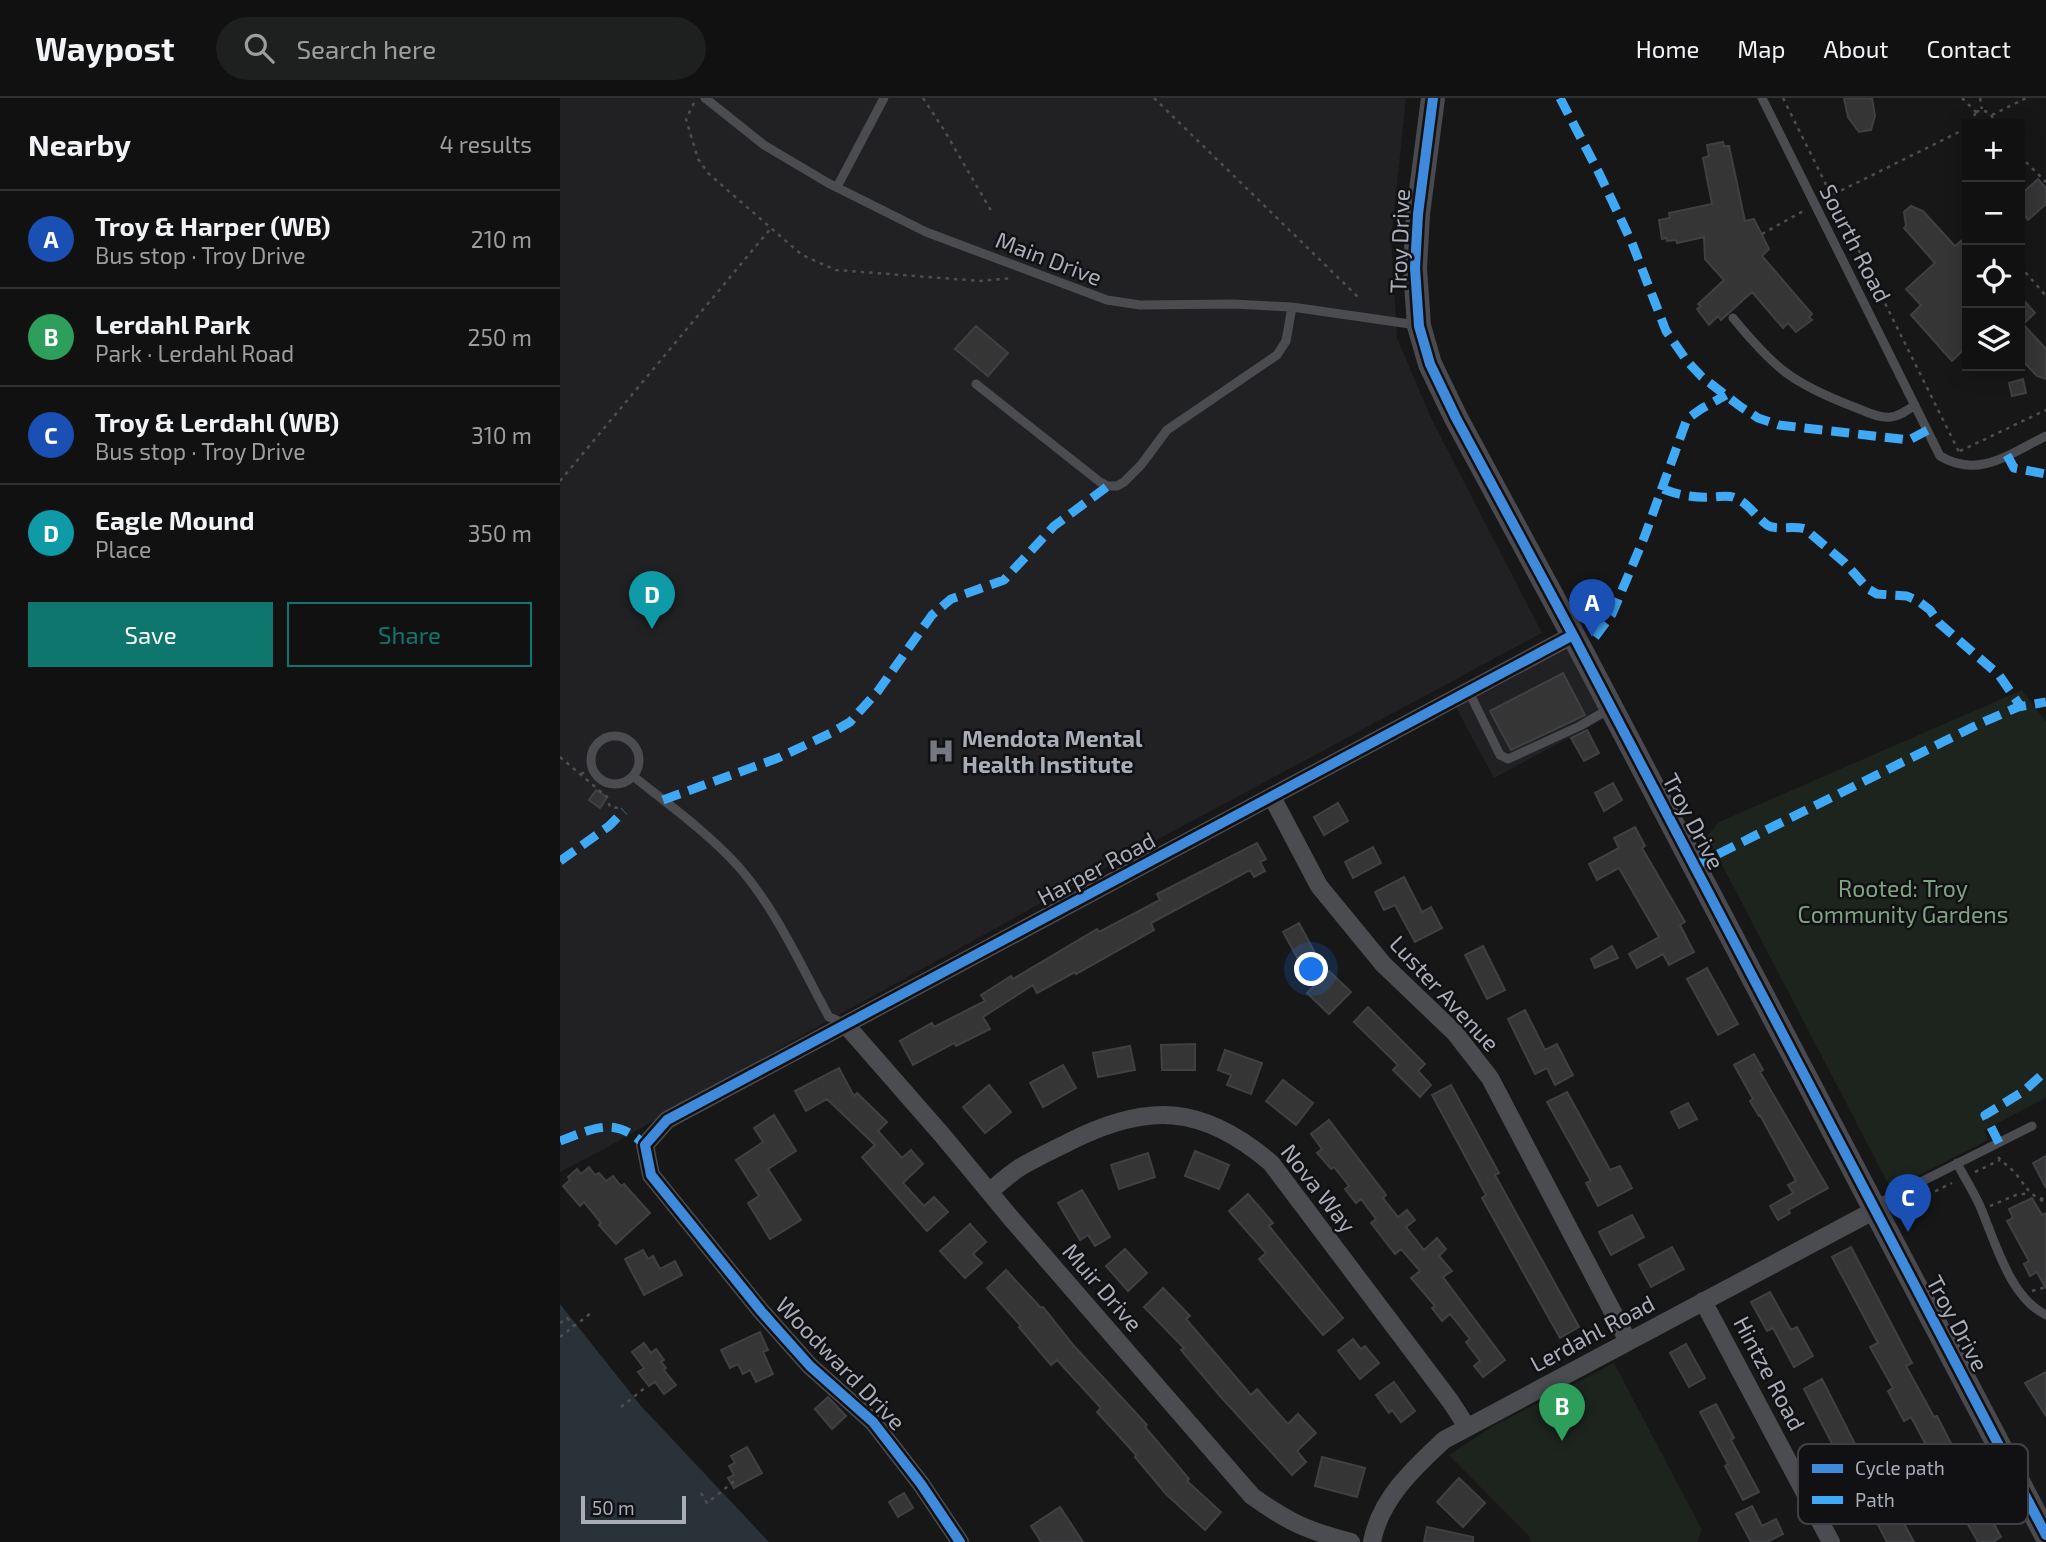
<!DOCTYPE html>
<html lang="en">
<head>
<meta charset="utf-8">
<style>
	:root { --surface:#111; --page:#1e1f1f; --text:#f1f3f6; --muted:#9c9d9f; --line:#303131; --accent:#0f766e }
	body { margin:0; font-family:"Exo 2",sans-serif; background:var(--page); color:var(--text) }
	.controls { position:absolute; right:21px; top:21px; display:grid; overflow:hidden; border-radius:0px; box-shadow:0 4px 18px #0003 }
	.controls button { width:63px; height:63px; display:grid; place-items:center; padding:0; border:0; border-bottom:2px solid var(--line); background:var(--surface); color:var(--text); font:35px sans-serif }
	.scale { position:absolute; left:21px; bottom:18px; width:105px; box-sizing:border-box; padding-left:7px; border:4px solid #a8adb8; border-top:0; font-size:19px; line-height:24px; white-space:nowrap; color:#a8adb8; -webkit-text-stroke:5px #111113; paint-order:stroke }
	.you { position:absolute; left:752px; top:872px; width:24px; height:24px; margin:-18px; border:5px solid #fff; border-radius:50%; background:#1a73e8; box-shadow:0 0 0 10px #1a73e833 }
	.badge { display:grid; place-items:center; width:46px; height:46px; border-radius:50%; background:var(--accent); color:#fff; font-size:23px; font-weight:700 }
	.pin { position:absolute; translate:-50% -58px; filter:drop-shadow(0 2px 4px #0008) }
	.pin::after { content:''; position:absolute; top:37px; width:24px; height:21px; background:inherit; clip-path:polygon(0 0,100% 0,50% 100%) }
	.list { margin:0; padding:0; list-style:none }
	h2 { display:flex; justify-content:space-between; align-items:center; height:91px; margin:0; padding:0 28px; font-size:30px }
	h2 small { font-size:23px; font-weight:400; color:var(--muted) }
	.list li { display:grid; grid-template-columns:46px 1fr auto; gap:21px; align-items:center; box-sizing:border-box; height:98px; padding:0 28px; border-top:2px solid var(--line) }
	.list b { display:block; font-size:26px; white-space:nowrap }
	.list p { margin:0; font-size:23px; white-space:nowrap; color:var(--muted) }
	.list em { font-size:23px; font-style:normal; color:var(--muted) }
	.actions { display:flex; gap:14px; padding:21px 28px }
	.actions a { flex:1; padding:16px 0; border:2px solid var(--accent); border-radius:0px; text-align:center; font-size:24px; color:var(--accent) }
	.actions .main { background:var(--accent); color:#fff }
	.icon { flex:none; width:38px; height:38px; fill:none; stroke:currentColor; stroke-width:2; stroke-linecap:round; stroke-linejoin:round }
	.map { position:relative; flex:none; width:1486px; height:1444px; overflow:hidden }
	header { display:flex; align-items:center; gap:42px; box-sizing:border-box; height:98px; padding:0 35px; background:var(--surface); border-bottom:2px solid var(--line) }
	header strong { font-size:33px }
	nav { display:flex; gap:38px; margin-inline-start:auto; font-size:24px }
	.search { width:490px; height:63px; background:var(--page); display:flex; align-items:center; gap:18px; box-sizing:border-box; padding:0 24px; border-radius:38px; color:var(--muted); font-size:26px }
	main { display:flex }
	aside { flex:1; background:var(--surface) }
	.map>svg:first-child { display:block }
	.built { fill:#212123 }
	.green { fill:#1d241e }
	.water { fill:#2a3239 }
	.building { fill:#353536; stroke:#3f4043; stroke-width:2 }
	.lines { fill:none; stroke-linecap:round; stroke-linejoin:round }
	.path { stroke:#4d4e52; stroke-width:2.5; stroke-dasharray:3.5 5; stroke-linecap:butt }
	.lane { stroke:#4b4c50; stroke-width:9 }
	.street { stroke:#4b4c50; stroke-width:18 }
	.secondary { stroke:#4a4a4e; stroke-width:24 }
	.quiet { stroke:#3fa9f5; stroke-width:9; stroke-dasharray:18 9; stroke-linecap:butt }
	.cycleway-casing { stroke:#111113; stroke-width:15 }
	.cycleway { stroke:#408adc; stroke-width:10 }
	.labels { text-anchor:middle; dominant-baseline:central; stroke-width:5; stroke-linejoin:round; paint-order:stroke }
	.street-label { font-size:23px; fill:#a8adb8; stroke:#111113 }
	.poi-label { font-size:23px; font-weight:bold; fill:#a8adb8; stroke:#111113; text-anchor:start }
	.park-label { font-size:23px; fill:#7fa381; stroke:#111113 }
	.key { fill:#111113; stroke:#3e4045; stroke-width:2 }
	.key-label { font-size:19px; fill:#a8adb8 }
</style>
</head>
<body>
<header>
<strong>Waypost</strong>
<div class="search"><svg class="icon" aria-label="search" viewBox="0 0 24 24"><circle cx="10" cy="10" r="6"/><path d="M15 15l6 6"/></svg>Search here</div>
<nav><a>Home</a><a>Map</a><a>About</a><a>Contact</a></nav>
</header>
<main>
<aside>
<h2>Nearby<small>4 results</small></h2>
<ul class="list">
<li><span class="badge" style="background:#1a4fb4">A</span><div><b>Troy &amp; Harper (WB)</b><p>Bus stop · Troy Drive</p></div><em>210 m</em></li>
<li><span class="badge" style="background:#2e9e5b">B</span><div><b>Lerdahl Park</b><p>Park · Lerdahl Road</p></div><em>250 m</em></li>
<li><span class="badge" style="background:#1a4fb4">C</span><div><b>Troy &amp; Lerdahl (WB)</b><p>Bus stop · Troy Drive</p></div><em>310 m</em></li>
<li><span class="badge" style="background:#0f9aa8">D</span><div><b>Eagle Mound</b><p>Place</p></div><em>350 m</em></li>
</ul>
<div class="actions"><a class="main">Save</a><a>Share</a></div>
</aside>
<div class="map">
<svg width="1486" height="1444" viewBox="0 0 1486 1444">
	<rect width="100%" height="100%" fill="#171717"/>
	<path class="built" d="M0,0h846l-15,142 6,98 35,82 110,213 -441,237 -293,162 -200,115 -48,25z
		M1013,537l42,78 -121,65 -42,-78z"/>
	<path class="green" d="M1462,592l24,32v376l-62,32 4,10 -97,49 -184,-353 12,-14z
		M1054,1265l88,167 -5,12h-166l-2,-6 -80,-81 41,-27z"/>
	<path class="water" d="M0,1206l81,102 128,136h-209z"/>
	<path class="building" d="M1284,0h28l3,18 -4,14 -12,2 -11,-15z
		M1163,44l1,4h5l16,75 9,-2 15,30 -7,7 50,58 -3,3 3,3 -16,12 -8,-9 -5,5 -31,-36 -31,28 -3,-4 -9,9 -12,-16 4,-3 -3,-2 26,-24 -19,-21 -1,-22 -27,6 -1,-3 -9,1 -1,-3 -4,1 -3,-19 11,-2 -1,-5 43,-9 -9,-46 6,-2 -2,-11z
		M1478,81l8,9v16l-18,16 -8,-11v-14z
		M1351,108l12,5 32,35 12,-10v110l-15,15 -41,-46 10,-10 -15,-16 29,-26 -31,-35 2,-2 -2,-14z
		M1460,198l15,17 -12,11 23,25v30l-9,-3 -17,-18z
		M416,228l32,27 -20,23 -33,-27z
		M1463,281l3,14 -14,3 -3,-13z
		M1003,575l22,42 -74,35 -21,-39z
		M1027,632l12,23 -15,8 -13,-23z
		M1053,685l9,17 -18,11 -9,-18z
		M36,692l11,7 -7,11 -11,-8z
		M778,705l10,18 -24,14 -10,-18z
		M1075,729l10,19 -3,2 43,74 -5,3 14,27 -25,13 -6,-11 -26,14 -8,-14 30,-17 -40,-69 -22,12 -8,-16 30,-16 -5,-10z
		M697,745l9,16 -6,3 5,9 -11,6 -4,-7 -99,53 3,7 -78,44 -1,-2 -38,21 -4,-8 -50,32 7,12 -34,17 -2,-3 -41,22 -13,-24 32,-18 2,4 51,-26 -4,-6 30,-19 2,3 84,-50 2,3 61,-32 -3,-6z
		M813,749l8,16 -28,15 -8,-16z
		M844,779l18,35 9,-5 11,21 -27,14 -20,-37 -11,5 -9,-18z
		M739,825l15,28 -16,8 -15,-27z
		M923,848l22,44 -18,9 -22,-44z
		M1052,848l6,12 -23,10 -4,-9z
		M1147,870l31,56 -20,11 -31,-56z
		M769,873l22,21 -22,22 -22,-21z
		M808,909l57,57 -7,7 13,14 -11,12 -27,-27 5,-5 -44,-43z
		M965,912l20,40 12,-6 16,31 -18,10 -8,-17 -12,6 -27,-55z
		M635,946v26h-33l-1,-25z
		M570,948l5,24 -37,7 -5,-24z
		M665,952l37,13 -11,31 -24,-9 4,-10 -13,-5z
		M1194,956l9,16 -3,2 68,116 -40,22 2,3 -12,7 -8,-14 23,-13 -5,-8 8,-4 -36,-66 -1,1 -9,-15 3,-2 -19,-34z
		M503,967l13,23 -33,19 -13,-24z
		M279,970l15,28 3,-3 30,29 -9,9 24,27 9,-8 12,14 -20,19 21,23 10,-9 14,15 -21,19 -65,-74 13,-12 -48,-46 -21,12 -11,-20z
		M723,982l30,23 -17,22 -30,-24z
		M429,987l22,27 -26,21 -22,-26z
		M891,987l48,88 -4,2 84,152 -19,11 -78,-140 4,-3 -54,-100z
		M1007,994l43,78 10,-4 12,22 -34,18 -12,-23 5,-2 -44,-79z
		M1128,1005l9,16 -18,9 -8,-16z
		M214,1017l22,36 -28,18 33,51 -31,19 -22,-36 11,-7 -23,-36 27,-18 -9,-14z
		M769,1022l57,75 -3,3 15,19 9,-7 8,10 -9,7 18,23 13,-12 9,11 -7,7 13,15 -9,6 62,83 -22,17 -9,-11 6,-5 -14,-19 4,-3 -20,-25 -8,7 -10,-13 3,-2 -24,-28 9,-7 -19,-22 -6,5 -24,-31 5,-4 -15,-20 -5,4 -11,-14 4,-3 -15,-19 -3,2 -14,-16 5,-4 -11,-15z
		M635,1053l34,14 -10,24 -34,-13z
		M588,1055l7,24 -36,12 -8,-24z
		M1486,1058v32l-13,-25z
		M29,1069l6,8 4,-2 7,8 7,-5 8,10 3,-2 26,29 -34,31 -17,-19 2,-2 -17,-21 -4,4 -17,-20 7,-6 -2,-3 9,-8 4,5z
		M522,1092l28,47 -15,9 -7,-11 -8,5 -22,-37z
		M688,1096l25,29 -4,3 74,92 -20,17 -64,-76 7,-6 -37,-42z
		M1472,1100l10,17 4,-2v76l-9,-17 -7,4 -6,-12 5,-3 -22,-40 6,-3 -4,-9z
		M1072,1117l12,22 -33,18 -12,-23z
		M410,1126l16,18 -13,12 9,9 -17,15 -25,-27z
		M1112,1149l12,22 -33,18 -12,-22z
		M1291,1149l61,116 -6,3 28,51 3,-1 44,86 1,-1 19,36 -8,5h-15l-40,-70 2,-1 -29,-54 -7,4 -16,-30 5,-3 -23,-41 8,-4 -46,-86z
		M565,1151l22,24 -19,18 -22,-25z
		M83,1152l5,9 5,-3 7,13 15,-8 7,14 -38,20 -19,-36z
		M446,1172l35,38 2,-1 31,39 73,79 -2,2 44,52 -2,2 34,31 -16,18 -39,-36 -31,-37 1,-2 -39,-43 4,-4 -44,-48 -6,5 -32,-38 2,-1 -34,-38z
		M603,1190l27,28 -4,3 65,76 6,-6 31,35 10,-10 18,19 -19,18 9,11 -14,13 -72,-79 -39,-46 3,-2 -40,-41z
		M1210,1194l21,38 6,-3 16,29 -19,11 -21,-39 -6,3 -16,-29z
		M200,1234l8,18 -5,2 10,22 -17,8 -6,-12 -7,4 -5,-10 -8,4 -9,-18z
		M793,1241l8,10 4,-3 14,17 -19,16 -22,-28z
		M84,1245l7,10 5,-4 8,11 -3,2 5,6 -2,2 12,15 -12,9 -9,-12 -6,4 -11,-14 6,-4 -12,-16z
		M1126,1246l19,34 -16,9 -19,-34z
		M1486,1274v44l-21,-33z
		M1262,1281l39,77 2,-1 23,44 4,-1 24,44h-27l-22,-42 -3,2 -58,-113z
		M834,1284l21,29 -14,11 -9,-12 -3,3 -13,-18z
		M268,1299l18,19 -14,13 -17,-20z
		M1156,1306l18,34 -3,2 28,52 -16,8 -18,-34 3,-2 -28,-52z
		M187,1349l15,26 -28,15 -6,-10 6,-3 -5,-9 6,-3 -4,-7z
		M762,1359l43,11 -8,29 -42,-11z
		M899,1380l26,25 -22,24 -26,-25z
		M344,1395l9,15 -15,9 -9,-15z
		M1192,1408l10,20 14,-7 7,15 -16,8h-16l-15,-28z
		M500,1409l23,35h-42l-10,-16z
		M867,1429l46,10v5h-49z"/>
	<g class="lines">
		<path class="path" d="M363,0l21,32 49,84
			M594,0l204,199
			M1223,0l176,354
			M1402,0l14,14
			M1420,0l2,11
			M134,5l-8,16 12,40 11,15 93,81 34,15 145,11 32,-3
			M1416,14l6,-2 8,3 3,5 -2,6
			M1432,17l34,-17
			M1414,26l-1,-6 3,-6
			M1460,58l26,26
			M1266,100l141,-70
			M1202,136l43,-24
			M466,161l6,-8
			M1460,168l26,30
			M1400,353l86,-41
			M0,383l211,-253
			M0,659l47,40 3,10 11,1
			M21,676l11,-6
			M1438,1059c5,6 12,10 17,16 10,11 15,26 31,26
			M1415,1074l25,-12
			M1480,1101l6,5
			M1430,1108l26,-11 14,-2
			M1337,1112l55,-27
			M1472,1193l14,-4
			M0,1225l7,-5 7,8
			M0,1239l31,-24
			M61,1309l25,-20
			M141,1395l6,10 30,-24"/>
		<path class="lane" d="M145,0l59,47 64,38 98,49 181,68 33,5 93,-1 59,3 125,18
			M1202,0l178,358c39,23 69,-2 106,-20
			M277,89l47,-89
			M1173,220c42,51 59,65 121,89 11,4 25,12 37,10 9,-1 17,-7 24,-12
			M416,286l124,98 8,4h9l7,-4 17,-17 26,-35 110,-75 9,-14 6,-34
			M908,592l32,65 8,4 72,-33 29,-17
			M31 662a24 24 0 1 1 48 0a24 24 0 1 1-48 0Z
			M73,678c35,28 74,56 105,90 38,43 63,100 91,151l17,7
			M1397,1065c8,16 19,32 25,48 14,34 29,87 64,104
			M1315,1107l157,-79"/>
		<path class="street" d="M712,699l47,89 64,78 72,69 35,45 138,263
			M286,927l97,111 67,81 242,279c36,26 56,35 99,46
			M429,1094c10,-8 19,-17 30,-24 15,-9 32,-17 48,-25 80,-41 135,-39 204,20l180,239 16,25
			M1143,1203l128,241
			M400,1444l-39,-58 -48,-62 -63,-56 -49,-55 -110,-136 -6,-30 22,-25 906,-485
			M812,1444c8,-43 41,-73 72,-102l431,-230"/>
		<path class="secondary" d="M873,0l-15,116 -3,54 4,58 11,38 26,54 117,217 473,900"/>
		<path class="quiet" d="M1000,0l39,75 33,70 34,88 21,30 15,16 39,30 17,11 21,7 130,15 19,-10
			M1447,357l7,13 32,6
			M1103,391c15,6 31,9 48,8 8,0 15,-2 22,0 15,5 22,19 34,28 9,6 26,0 38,4l40,34 23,26 9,5 30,2 11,5 12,9 9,13 60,52 22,32
			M1035,539l17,-23 32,-76 43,-119 14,-10 25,-14
			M103,702l115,-42 53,-25 19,-11 28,-31 54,-76 19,-16 53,-19 50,-54 54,-40
			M0,763l49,-35 15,-15
			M1134,768l287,-143 37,-16 28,-5
			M0,1043c35,-13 55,-25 85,4
			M1439,1045l-14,-28 39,-24 22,-20"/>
		<defs>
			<path id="cycleway" d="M873,0l-15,116 -3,54 4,58 11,38 26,54 117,217 473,900
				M400,1444l-39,-58 -48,-62 -63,-56 -49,-55 -110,-136 -6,-30 22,-25 906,-485"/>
		</defs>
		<use href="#cycleway" class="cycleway-casing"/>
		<use href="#cycleway" class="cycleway"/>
	</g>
	<defs>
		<symbol id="hospital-bare" viewBox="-9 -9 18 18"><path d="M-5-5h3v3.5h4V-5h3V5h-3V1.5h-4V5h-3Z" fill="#757880" stroke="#111113" stroke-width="2.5" paint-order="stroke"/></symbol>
	</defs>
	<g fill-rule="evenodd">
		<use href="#hospital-bare" x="362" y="634" width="38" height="38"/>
	</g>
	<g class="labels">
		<g class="street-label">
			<text transform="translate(839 143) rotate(-88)">Troy Drive</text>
			<text transform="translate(1296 145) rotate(63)">Sourth Road</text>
			<text transform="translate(489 160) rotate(21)">Main Drive</text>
			<text transform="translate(1134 723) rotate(62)">Troy Drive</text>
			<text transform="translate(536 770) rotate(-28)">Harper Road</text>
			<text transform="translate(885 895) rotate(47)">Luster Avenue</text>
			<text transform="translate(759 1090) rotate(52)">Nova Way</text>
			<text transform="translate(543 1189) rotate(49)">Muir Drive</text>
			<text transform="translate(1398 1225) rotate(62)">Troy Drive</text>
			<text transform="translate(1032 1235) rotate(-28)">Lerdahl Road</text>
			<text transform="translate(281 1265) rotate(46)">Woodward Drive</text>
			<text transform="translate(1210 1275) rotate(62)">Hintze Road</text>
		</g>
		<g class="poi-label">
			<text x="402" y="640">Mendota Mental<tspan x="402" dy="26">Health Institute</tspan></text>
		</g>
		<g class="park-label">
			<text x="1343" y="790">Rooted: Troy<tspan x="1343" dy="26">Community Gardens</tspan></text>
		</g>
	</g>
	<rect x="1238" y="1346" width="230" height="80" rx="10" class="key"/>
	<rect x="1252" y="1366" width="31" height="9" fill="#408adc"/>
	<rect x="1252" y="1398" width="31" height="8" fill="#3fa9f5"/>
	<g class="key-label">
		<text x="1295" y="1377">Cycle path</text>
		<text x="1295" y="1409">Path</text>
	</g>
</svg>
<div class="controls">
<button>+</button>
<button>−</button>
<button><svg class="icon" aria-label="locate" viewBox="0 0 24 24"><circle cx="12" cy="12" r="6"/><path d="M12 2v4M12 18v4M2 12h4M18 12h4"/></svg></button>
<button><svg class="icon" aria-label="layers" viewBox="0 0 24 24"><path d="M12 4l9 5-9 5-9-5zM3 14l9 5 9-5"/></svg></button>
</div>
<div class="scale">50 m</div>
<div class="you"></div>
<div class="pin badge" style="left:1032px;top:539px;background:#1a4fb4">A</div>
<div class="pin badge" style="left:1002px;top:1343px;background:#2e9e5b">B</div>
<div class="pin badge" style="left:1348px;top:1134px;background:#1a4fb4">C</div>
<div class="pin badge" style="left:92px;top:531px;background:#0f9aa8">D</div>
</div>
</main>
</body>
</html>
